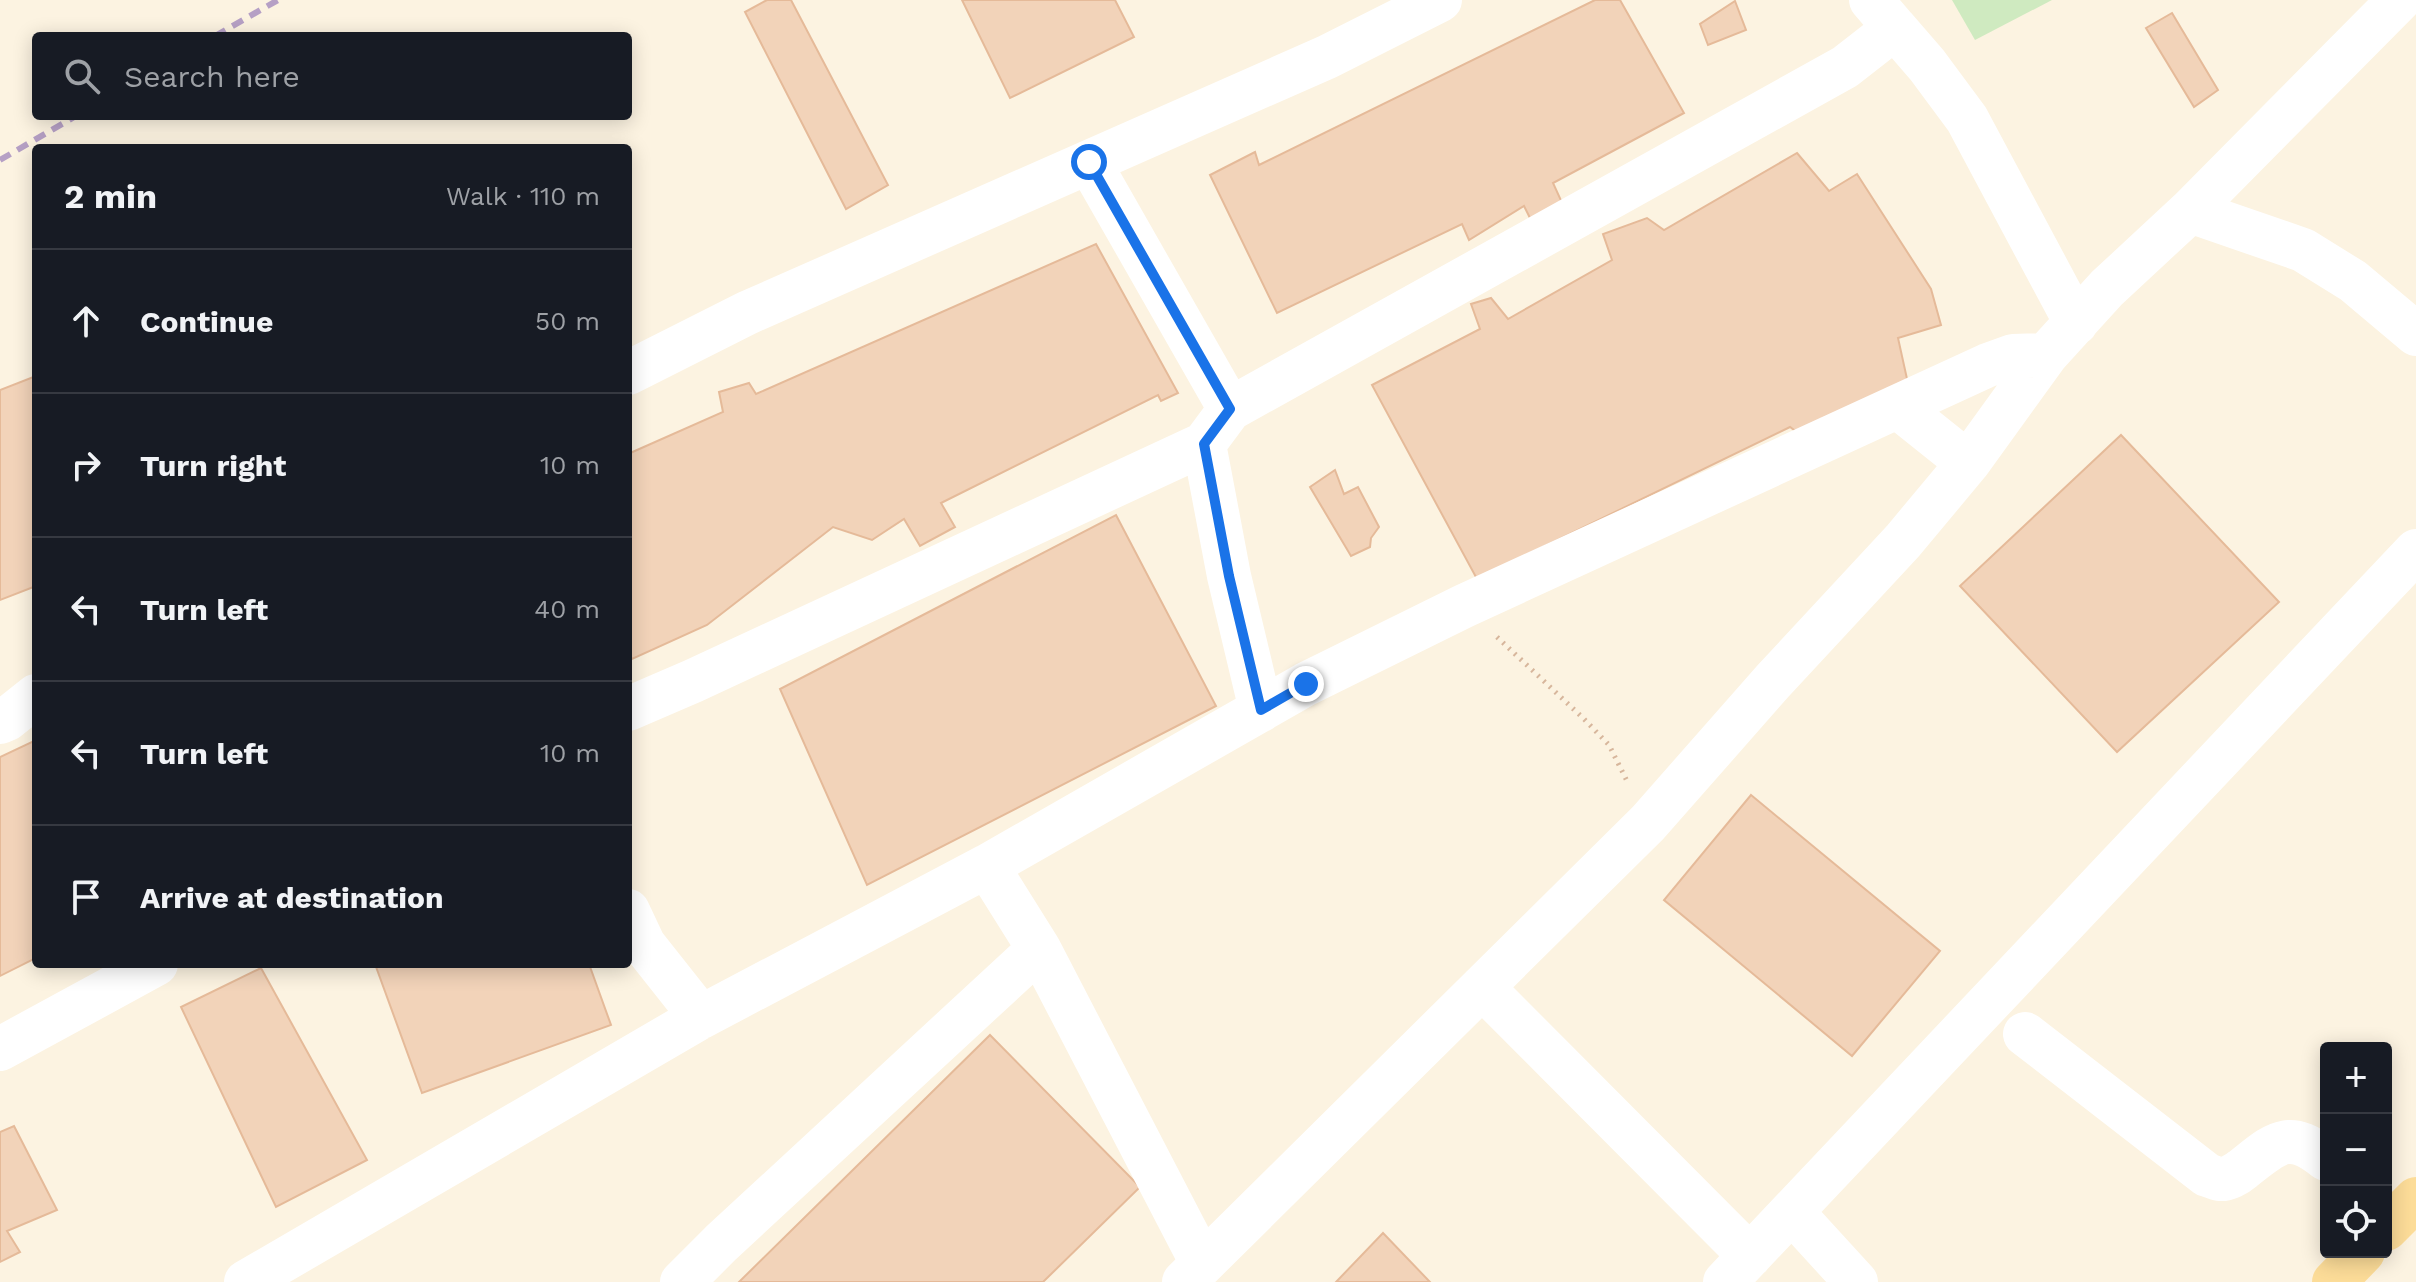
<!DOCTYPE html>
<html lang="en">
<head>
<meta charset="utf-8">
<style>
	:root { --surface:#171b24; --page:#20242c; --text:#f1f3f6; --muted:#9ea1a6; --line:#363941 }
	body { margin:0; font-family:"Work Sans",sans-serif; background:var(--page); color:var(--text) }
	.controls { position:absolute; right:24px; bottom:24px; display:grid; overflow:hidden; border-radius:8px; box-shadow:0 4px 20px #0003 }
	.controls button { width:72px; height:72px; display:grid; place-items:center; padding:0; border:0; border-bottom:2px solid var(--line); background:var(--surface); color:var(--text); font:40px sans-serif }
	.stop { position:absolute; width:24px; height:24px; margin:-18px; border:6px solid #1a73e8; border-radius:50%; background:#fff }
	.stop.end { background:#1a73e8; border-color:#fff; box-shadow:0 2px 8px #0008 }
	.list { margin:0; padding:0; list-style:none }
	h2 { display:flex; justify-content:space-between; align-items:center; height:104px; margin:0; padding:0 32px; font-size:34px }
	h2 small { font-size:26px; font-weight:400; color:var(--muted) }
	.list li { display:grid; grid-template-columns:52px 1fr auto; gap:24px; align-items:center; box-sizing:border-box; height:144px; padding:0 32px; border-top:2px solid var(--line) }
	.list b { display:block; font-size:30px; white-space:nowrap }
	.list em { font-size:26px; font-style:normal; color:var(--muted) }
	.icon { flex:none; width:44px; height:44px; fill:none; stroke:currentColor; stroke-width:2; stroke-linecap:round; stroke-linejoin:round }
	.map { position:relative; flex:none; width:2416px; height:1282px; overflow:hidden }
	.search { position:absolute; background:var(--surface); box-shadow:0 4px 20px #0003; left:32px; top:32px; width:600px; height:88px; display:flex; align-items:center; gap:20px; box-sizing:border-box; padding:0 28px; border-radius:8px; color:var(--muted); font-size:30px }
	.panel { position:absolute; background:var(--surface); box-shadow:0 4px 20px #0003; left:32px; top:144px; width:600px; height:824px; border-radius:8px }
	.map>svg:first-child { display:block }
	.green { fill:#cfeac0 }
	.building { fill:#f2d3b9; stroke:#e5ba99; stroke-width:2 }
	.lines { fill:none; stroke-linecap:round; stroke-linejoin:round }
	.path { stroke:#d7b69c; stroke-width:5; stroke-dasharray:2 6; stroke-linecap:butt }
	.minor { stroke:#fff; stroke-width:44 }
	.major { stroke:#fcdc98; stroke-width:44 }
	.rail { stroke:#b6a0c5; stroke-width:6; stroke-dasharray:12 8; stroke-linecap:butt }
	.route { stroke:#1a73e8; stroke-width:10 }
</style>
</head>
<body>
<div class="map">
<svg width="2416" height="1282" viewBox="0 0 2416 1282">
	<rect width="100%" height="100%" fill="#fcf3e1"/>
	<path class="green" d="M1952,0h100l-77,40z"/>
	<path class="building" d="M767,0h24l97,185 -42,24 -101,-197z
		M962,0h153l19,37 -124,61z
		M1595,0h25l64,113 -131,70 11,24 -31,17 -9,-18 -55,34 -7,-16 -185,89 -67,-138 45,-23 4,13z
		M1735,1l11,29 -38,15 -8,-21z
		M2172,13l46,77 -24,17 -48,-79z
		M1797,153l32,38 28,-17 74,115 10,36 -43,13 11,50 -103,51 -16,-12 -313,152 -105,-194 108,-56 -9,-25 20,-6 17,21 104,-59 -9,-26 44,-16 17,12z
		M1096,244l82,149 -17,8 -3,-6 -217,108 14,24 -35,19 -16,-27 -32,21 -39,-13 -126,98 -75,34 -4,-8v-197l95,-42 -4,-20 30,-9 7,11z
		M36,376v210l-36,14v-210z
		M2121,435l158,167 -162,150 -157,-166z
		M1335,470l9,24 14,-7 21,40 -8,11 -1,9 -19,9 -41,-69z
		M1116,515l100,191 -349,179 -87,-196z
		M36,740v218l-36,18v-219z
		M1751,795l189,156 -88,105 -188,-156z
		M375,964h214l22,61 -189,68z
		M261,968l106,192 -91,47 -95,-200z
		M990,1035l150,152 -97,95h-304z
		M14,1126l43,84 -50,21 13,21 -20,10v-130z
		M1383,1233l47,49h-94z"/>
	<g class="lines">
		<path class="path" d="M1497,637l86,81 26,27 19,38"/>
		<path class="minor" d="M1895,28l32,37 40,54 109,204
			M1089,162l141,247
			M2190,211l113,39 50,31 63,53
			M628,373l119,-60 580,-256 113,-57
			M1898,407l70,56
			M1204,444l25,132 32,134
			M628,709l65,-28 511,-237 26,-35 615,-342 50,-39 -24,-28
			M0,722l7,-3 29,-23
			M628,911l16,34 57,72
			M1039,949l163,314
			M1482,987l268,269
			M2025,1034l182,141c4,1 8,3 12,4 8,1 18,-5 24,-10 32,-25 45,-41 83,-10
			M0,1049l156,-85
			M1792,1212l64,70
			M246,1282l455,-265 286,-151 319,-182 158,-78 524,-241 25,-9 33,-1
			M682,1282l39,-39 318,-294 -52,-83
			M1184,1282l464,-459 125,-142 130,-140 65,-78 78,-108 61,-67 83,-77 209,-211
			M1725,1282l691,-731"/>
		<path class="major" d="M2386,1229l30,-30
			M2334,1282l29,-30"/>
		<path class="rail" d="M215,36l63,-36
			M0,160l76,-44"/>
	</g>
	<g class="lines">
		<path class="route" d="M1089,162l141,247 -26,35 25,132 32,134 45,-26"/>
	</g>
</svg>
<div class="controls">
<button>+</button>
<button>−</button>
<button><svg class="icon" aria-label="locate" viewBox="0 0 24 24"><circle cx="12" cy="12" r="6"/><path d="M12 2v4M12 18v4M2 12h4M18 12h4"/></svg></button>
</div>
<div class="stop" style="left:1089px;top:162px"></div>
<div class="stop end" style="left:1306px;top:684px"></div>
<div class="search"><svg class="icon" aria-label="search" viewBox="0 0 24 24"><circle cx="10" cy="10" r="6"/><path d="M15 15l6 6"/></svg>Search here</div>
<section class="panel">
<h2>2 min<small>Walk · 110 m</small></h2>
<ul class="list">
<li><svg class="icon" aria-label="ahead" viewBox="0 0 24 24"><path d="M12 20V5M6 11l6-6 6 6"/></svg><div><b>Continue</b></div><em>50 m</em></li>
<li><svg class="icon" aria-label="right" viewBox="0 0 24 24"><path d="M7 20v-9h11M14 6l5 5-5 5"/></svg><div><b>Turn right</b></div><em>10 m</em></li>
<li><svg class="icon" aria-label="left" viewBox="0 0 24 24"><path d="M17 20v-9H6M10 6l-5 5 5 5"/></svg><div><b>Turn left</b></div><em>40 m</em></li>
<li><svg class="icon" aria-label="left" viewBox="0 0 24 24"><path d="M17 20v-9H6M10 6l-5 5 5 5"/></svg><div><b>Turn left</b></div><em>10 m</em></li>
<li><svg class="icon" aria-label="arrive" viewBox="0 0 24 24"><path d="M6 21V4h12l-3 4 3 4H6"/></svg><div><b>Arrive at destination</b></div></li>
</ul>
</section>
</div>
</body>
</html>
